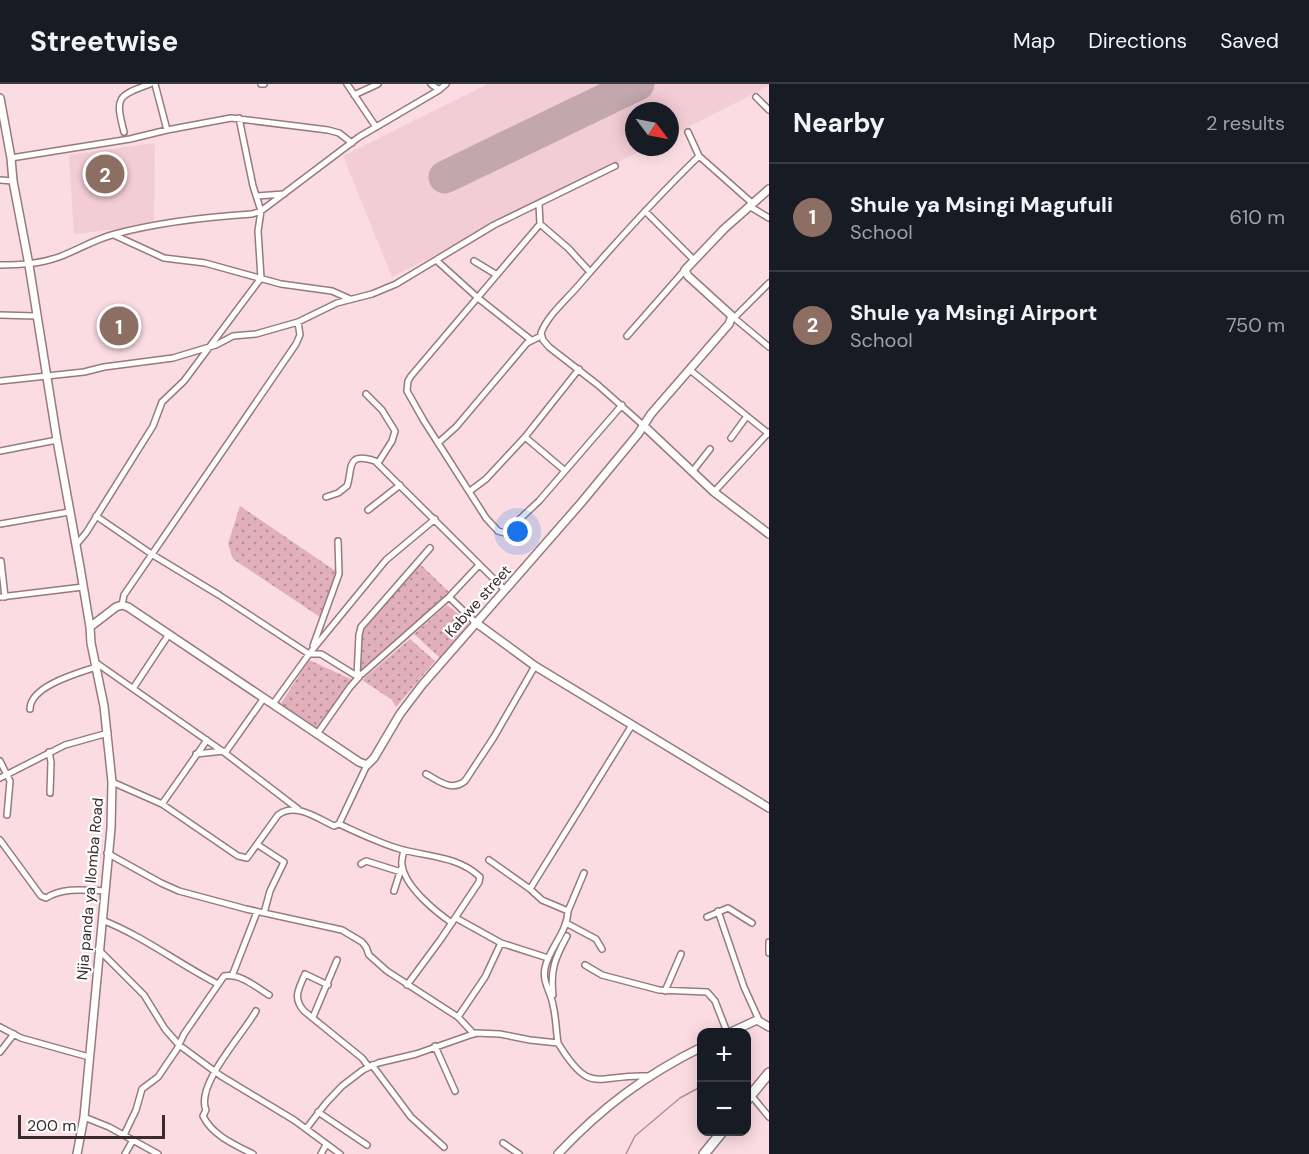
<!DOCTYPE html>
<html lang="en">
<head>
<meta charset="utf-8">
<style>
	:root { --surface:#171b24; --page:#242831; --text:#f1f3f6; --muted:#9ea1a6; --line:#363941; --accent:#7c3aed }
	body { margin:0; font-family:"DM Sans",sans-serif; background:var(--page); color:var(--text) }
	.controls { position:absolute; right:18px; bottom:18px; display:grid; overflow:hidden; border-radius:12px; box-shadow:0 3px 15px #0003 }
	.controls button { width:54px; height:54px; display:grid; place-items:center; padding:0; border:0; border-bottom:2px solid var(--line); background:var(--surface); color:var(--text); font:30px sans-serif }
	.compass { position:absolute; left:625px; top:18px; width:54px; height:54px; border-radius:50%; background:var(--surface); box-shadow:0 3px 15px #0003; rotate:122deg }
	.scale { position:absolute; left:18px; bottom:15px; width:147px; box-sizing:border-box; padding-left:6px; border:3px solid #382c2e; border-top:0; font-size:16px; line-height:21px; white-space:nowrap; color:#382c2e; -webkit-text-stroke:4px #fff; paint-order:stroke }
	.you { position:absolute; left:518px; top:448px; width:21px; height:21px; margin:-15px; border:4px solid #fff; border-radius:50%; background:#1a73e8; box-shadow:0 0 0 9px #1a73e833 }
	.badge { display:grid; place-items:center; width:39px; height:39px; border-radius:50%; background:var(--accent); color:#fff; font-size:20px; font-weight:700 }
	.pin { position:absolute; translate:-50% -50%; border:3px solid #fff; box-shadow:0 2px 6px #0006 }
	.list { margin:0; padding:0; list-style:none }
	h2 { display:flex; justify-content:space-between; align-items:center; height:78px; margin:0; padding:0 24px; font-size:26px }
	h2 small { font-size:20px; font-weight:400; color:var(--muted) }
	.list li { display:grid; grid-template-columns:39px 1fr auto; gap:18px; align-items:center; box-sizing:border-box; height:108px; padding:0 24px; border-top:2px solid var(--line) }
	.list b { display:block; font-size:22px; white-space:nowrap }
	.list p { margin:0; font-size:20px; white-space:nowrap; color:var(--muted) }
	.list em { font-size:20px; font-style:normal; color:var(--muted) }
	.map { position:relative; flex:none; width:769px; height:1070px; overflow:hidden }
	header { display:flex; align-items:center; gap:36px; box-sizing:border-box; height:84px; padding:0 30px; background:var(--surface); border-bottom:2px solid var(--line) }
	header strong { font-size:28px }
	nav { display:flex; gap:33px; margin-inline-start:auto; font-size:21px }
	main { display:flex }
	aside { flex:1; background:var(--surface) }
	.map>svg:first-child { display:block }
	.built { fill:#f3cdd5 }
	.grass { fill:url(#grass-dots) }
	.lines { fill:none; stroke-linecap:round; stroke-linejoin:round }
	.stream { stroke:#ba8c96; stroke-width:1.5 }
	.runway { stroke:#c2a8ae; stroke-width:33 }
	.street-casing { stroke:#967a7f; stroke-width:8 }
	.secondary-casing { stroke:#967a7f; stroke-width:10 }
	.highway-casing { stroke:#967a7f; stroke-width:12 }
	.street { stroke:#fff; stroke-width:5 }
	.secondary { stroke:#fff; stroke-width:7 }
	.highway { stroke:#fff; stroke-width:9 }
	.labels { text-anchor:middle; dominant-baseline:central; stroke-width:4.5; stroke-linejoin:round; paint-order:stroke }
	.street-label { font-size:15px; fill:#382c2e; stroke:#fff }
</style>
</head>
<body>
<header>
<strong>Streetwise</strong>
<nav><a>Map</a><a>Directions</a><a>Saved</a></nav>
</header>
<main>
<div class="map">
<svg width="769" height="1070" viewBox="0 0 769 1070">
	<defs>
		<pattern id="grass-dots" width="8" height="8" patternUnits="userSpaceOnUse" patternTransform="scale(1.5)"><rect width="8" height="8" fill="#e1b0ba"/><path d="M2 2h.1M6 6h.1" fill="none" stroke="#b78f98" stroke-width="1.8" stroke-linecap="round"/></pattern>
	</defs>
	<rect width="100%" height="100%" fill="#fbdce2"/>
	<path class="built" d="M488,0h281v2l-99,50v-25h-36v36h14l-256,130 -49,-121z
		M155,59l-1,80 -18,4 -62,7 -5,-79z"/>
	<path class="grass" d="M240,422l97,66 -14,47 -90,-60 -5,-15z
		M420,480l30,29 -91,80v-40z
		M447,521l24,19 -31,34 -26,-24z
		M410,555l25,22 -39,46 -4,-7 -30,-20z
		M309,576l46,21 -33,51 -42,-27z"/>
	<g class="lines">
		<path class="stream" d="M626,1070l9,-18 45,-38 22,-12"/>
		<path class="runway" d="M445,93l193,-93"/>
		<defs>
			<path id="street" d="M155,0l12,46
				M261,0h3
				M347,0l29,43
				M431,0l8,6
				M354,11l24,-11
				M756,13l13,13
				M124,48c-9,-35 -7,-36 26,-48
				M688,48l11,24 53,47
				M11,74l119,-19 37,-9 64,-12 97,12 11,3 13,10
				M0,96l13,1
				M257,112l27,-2
				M539,120l1,20 28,24 22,24
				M749,122l20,12
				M645,127l49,49
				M540,140l-129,152 -3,5 -1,10 17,30 62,97 12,13 7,2 34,-32 83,-96
				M114,151l50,23 41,5 76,21 51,7 18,8
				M436,176l42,38 53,42
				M474,177l23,14
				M0,181c21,0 39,-1 59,-8 19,-7 36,-18 56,-23 45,-12 90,-17 137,-20l9,-3 98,-74 80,-47 7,-6
				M0,231l36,1
				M733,233l36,30
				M734,234l35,-35
				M627,252l58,-66
				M690,286l79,64
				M0,297l84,-9 20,-5 69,-9 43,-13 17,-9 23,-2 42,-12 39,-19 35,-9 24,-10 98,-59 121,-59
				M366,310l16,16 13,21 -3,10 -14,22
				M643,341l-45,-40 -49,-38 -6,-7 -2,-7c7,-18 25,-33 37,-47 39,-45 79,-89 121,-130
				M525,353l39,33
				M731,354l16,-22
				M438,359l18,-16 71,-84 14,-7
				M0,367l57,-11
				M692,388l18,-23
				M470,407l16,-12 39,-42 54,-68
				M714,408l55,-60
				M326,413l12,-4 9,-7c6,-16 -2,-35 28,-25l130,129
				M368,426l32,-25
				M96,432l57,39 66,40 90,59 77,-94 49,-41
				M0,440l69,-12
				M76,461l10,-12 67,-107 9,-24 22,-21 77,-103 -3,-47 3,-20 -8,-25 -14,-68
				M1,477l4,36
				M0,513l83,-10
				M449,513l26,25
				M122,521l2,-10 172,-251 4,-9 -2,-13
				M313,562l26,-72 -1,-33
				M95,578l130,91 73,56
				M357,592l2,-41 2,-8 69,-79
				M134,603l35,-53
				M273,620l36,-50h12l34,21 7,-1 87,-77 30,-32
				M30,625c0,-23 48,-36 66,-42
				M317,650l33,-47 9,-10
				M49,668l2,10 -1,31
				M225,669l39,-55
				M196,670l28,-3
				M0,677l10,20 -3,34
				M426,690c13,7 25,18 39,7l29,-44 41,-71
				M0,694l65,-33 43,-12
				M112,698l50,22 76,52 9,2 31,-43c18,-13 39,3 56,11l5,-2 28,-59
				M162,720l45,-64
				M339,740c20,9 40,19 61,25 28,8 58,7 80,28l-1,5 -38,57 -34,46
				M0,756l41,56 5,2c17,-11 39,-8 58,-7
				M258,761l26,17 -14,29 -6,22
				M404,766c-1,5 -3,11 -2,15 3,22 34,47 50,58
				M107,769l54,30 18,8 67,18 96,21 20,12 4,5 3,8 18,16 71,46 16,17
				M489,776l41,29
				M361,780l5,-3 35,11
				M394,807l7,-22
				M568,827l16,-38
				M718,827l26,76 15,33
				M707,833l21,-9 24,15
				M456,834l45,25 47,15
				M102,836c41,16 77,44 116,64
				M566,839l30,16 6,10
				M769,858v11
				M98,865l46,46 21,34 14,16 42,31 73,44 46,34
				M585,881l17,10 57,15 48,2 8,9 12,31
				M232,892l25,-64
				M328,901l-23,-11c-6,15 -13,23 -1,37l58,47 7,9
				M665,907l16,-37
				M553,911c-3,-25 2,-37 14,-59
				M313,933l24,-57
				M458,933l27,-40 16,-34
				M0,943l21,11 68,19
				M558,959c-2,-13 -2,-26 -5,-38 -2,-13 -11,-23 -8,-37 4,-20 22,-35 23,-57l-26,-11 -12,-11 102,-164
				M435,962l20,45
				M0,968l14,-18
				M372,981l39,52 33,30
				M751,1011l18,22
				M318,1028l49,33
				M84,1033l25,10 49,27
				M306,1045l20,-26 16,-17 21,-16 15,-7 38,-9 60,-21 24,1 30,6 28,3c33,54 38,31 89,33
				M124,1051l12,-25 6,-21 16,-12 19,-28 7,-15 40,-58c16,-3 32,11 45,19
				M503,1059l16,11
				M125,1070l8,-14
				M253,1070c-18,-9 -41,-19 -50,-38l3,-6c-11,-25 38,-77 50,-99
				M321,1070l5,-9"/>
			<path id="secondary" d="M0,14l11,60 2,23 16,84 28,175 23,127 10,60 1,16 13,63 8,76 -1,46 -27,289 -7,37
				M643,341l71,67 55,42
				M475,538l60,44 234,142
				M90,543l26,-20 6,-2 6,2 231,155 8,3 7,-7 26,-44 22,-29 159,-182 57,-69 13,-20 78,-90 3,-8 -44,-40 -3,-6 39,-41 45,-40
				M731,948l26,-12 12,7
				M558,1070c43,-46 87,-79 144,-107"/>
			<path id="highway" d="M746,1017l23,-28
				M704,1070l18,-22"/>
		</defs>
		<use href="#street" class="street-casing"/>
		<use href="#secondary" class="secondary-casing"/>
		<use href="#highway" class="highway-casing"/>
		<use href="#street" class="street"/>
		<use href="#secondary" class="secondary"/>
		<use href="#highway" class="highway"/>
	</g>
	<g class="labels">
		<g class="street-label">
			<text transform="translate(478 517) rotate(-48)">Kabwe street</text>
			<text transform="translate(90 805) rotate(-85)">Njia panda ya Ilomba Road</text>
		</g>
	</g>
</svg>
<div class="controls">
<button>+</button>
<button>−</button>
</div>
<svg class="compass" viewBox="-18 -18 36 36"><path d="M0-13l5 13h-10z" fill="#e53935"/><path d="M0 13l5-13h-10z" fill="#9ea1a6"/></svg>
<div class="scale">200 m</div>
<div class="you"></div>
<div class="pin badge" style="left:119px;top:242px;background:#8d6e63">1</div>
<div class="pin badge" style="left:105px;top:90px;background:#8d6e63">2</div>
</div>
<aside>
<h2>Nearby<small>2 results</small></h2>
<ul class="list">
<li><span class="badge" style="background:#8d6e63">1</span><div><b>Shule ya Msingi Magufuli</b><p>School</p></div><em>610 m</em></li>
<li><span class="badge" style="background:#8d6e63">2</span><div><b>Shule ya Msingi Airport</b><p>School</p></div><em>750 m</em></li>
</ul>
</aside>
</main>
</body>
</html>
